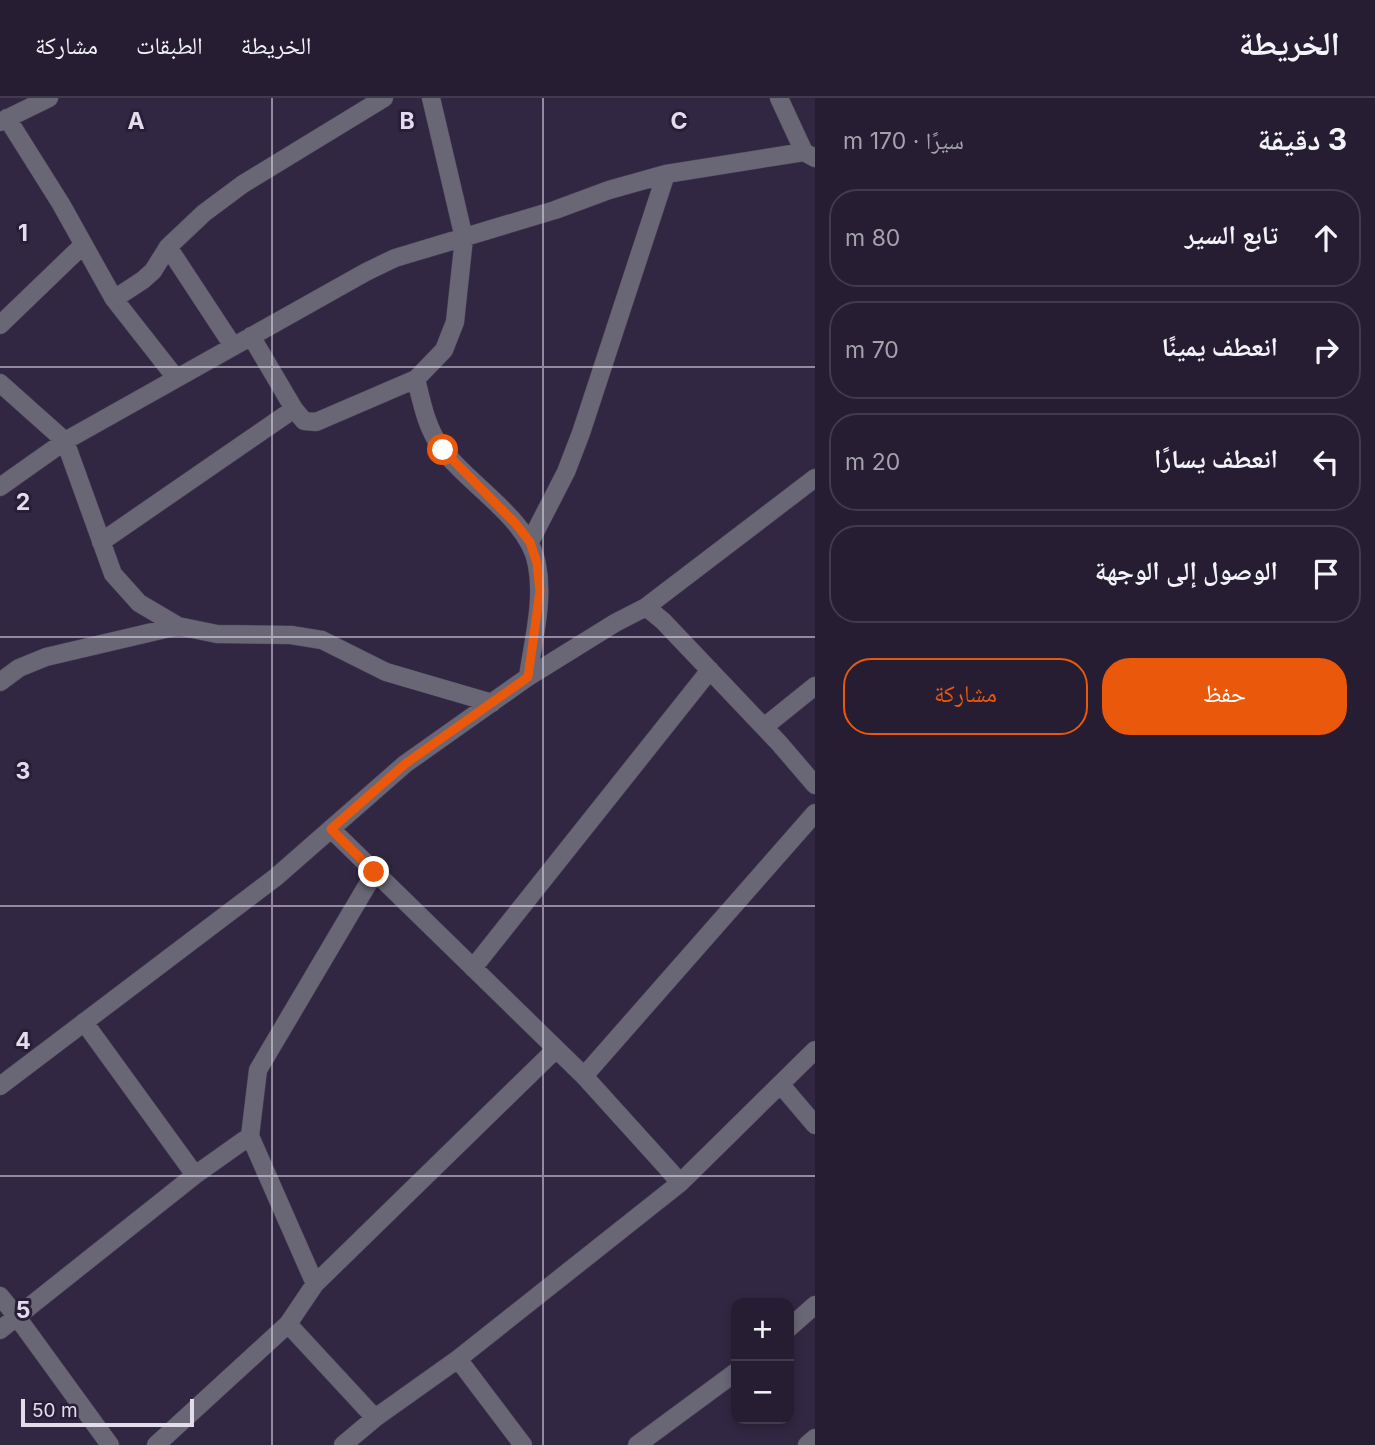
<!DOCTYPE html>
<html lang="ar">
<head>
<meta charset="utf-8">
<style>
	:root { --surface:#261d32; --page:#322a3e; --text:#f1f3f6; --muted:#a4a2ac; --line:#423b4d; --accent:#ea580c }
	body { margin:0; font-family:Inter,"Noto Naskh Arabic",sans-serif; background:var(--page); color:var(--text); direction:rtl }
	.controls { position:absolute; right:21px; bottom:21px; display:grid; overflow:hidden; border-radius:14px; box-shadow:0 4px 10px #0003 }
	.controls button { width:63px; height:63px; display:grid; place-items:center; padding:0; border:0; border-bottom:2px solid var(--line); background:var(--surface); color:var(--text); font:35px sans-serif }
	.scale { position:absolute; left:21px; bottom:18px; width:173px; box-sizing:border-box; padding-left:7px; border:4px solid #e2dced; border-top:0; font-size:19px; line-height:24px; white-space:nowrap; color:#e2dced; -webkit-text-stroke:5px #281e37; paint-order:stroke }
	.stop { position:absolute; width:21px; height:21px; margin:-16px; border:5px solid #ea580c; border-radius:50%; background:#fff }
	.stop.end { background:#ea580c; border-color:#fff; box-shadow:0 2px 7px #0008 }
	.list { margin:0; padding:0; list-style:none }
	h2 { display:flex; justify-content:space-between; align-items:center; height:91px; margin:0; padding:0 28px; font-size:30px }
	h2 small { font-size:23px; font-weight:400; color:var(--muted) }
	.list li { display:grid; grid-template-columns:46px 1fr auto; gap:21px; align-items:center; box-sizing:border-box; height:98px; margin:0 14px 14px; padding:0 14px; border:2px solid var(--line); border-radius:28px }
	.list b { display:block; font-size:26px; white-space:nowrap }
	.list em { font-size:23px; font-style:normal; color:var(--muted) }
	.actions { display:flex; gap:14px; padding:21px 28px }
	.actions a { flex:1; padding:16px 0; border:2px solid var(--accent); border-radius:28px; text-align:center; font-size:24px; color:var(--accent) }
	.actions .main { background:var(--accent); color:#fff }
	.icon { flex:none; width:38px; height:38px; fill:none; stroke:currentColor; stroke-width:2; stroke-linecap:round; stroke-linejoin:round }
	.map { position:relative; flex:none; width:815px; height:1347px; overflow:hidden; direction:ltr }
	header { display:flex; align-items:center; gap:42px; box-sizing:border-box; height:98px; padding:0 35px; background:var(--surface); border-bottom:2px solid var(--line) }
	header strong { font-size:33px }
	nav { display:flex; gap:38px; margin-inline-start:auto; font-size:24px }
	main { display:flex }
	aside { flex:1; background:var(--surface) }
	.map>svg:first-child { display:block }
	.lines { fill:none; stroke-linecap:round; stroke-linejoin:round }
	.minor-casing { stroke:#4e445d; stroke-width:19 }
	.minor { stroke:#696775; stroke-width:18 }
	.route { stroke:#ea580c; stroke-width:9 }
	.grid { fill:none; stroke:#e2dced; stroke-width:2; stroke-opacity:0.55 }
	.grid-label { font-size:23px; text-anchor:middle; font-weight:bold; fill:#e2dced; stroke:#281e37; stroke-width:6; stroke-linejoin:round; paint-order:stroke }
</style>
</head>
<body>
<header>
<strong>الخريطة</strong>
<nav><a>الخريطة</a><a>الطبقات</a><a>مشاركة</a></nav>
</header>
<main>
<aside>
<h2>3 دقيقة<small>سيرًا · 170 m</small></h2>
<ul class="list">
<li><svg class="icon" aria-label="ahead" viewBox="0 0 24 24"><path d="M12 20V5M6 11l6-6 6 6"/></svg><div><b>تابع السير</b></div><em>80 m</em></li>
<li><svg class="icon" aria-label="right" viewBox="0 0 24 24"><path d="M7 20v-9h11M14 6l5 5-5 5"/></svg><div><b>انعطف يمينًا</b></div><em>70 m</em></li>
<li><svg class="icon" aria-label="left" viewBox="0 0 24 24"><path d="M17 20v-9H6M10 6l-5 5 5 5"/></svg><div><b>انعطف يسارًا</b></div><em>20 m</em></li>
<li><svg class="icon" aria-label="arrive" viewBox="0 0 24 24"><path d="M6 21V4h12l-3 4 3 4H6"/></svg><div><b>الوصول إلى الوجهة</b></div></li>
</ul>
<div class="actions"><a class="main">حفظ</a><a>مشاركة</a></div>
</aside>
<div class="map">
<svg width="815" height="1347" viewBox="0 0 815 1347">
	<rect width="100%" height="100%" fill="#322742"/>
	<g class="lines">
		<defs>
			<path id="minor" d="M779,0l25,54
				M7,20l54,86 53,95 62,79
				M0,24l49,-24
				M168,149l65,99
				M114,201l29,-19 10,-9 15,-24 36,-34 39,-29 141,-86
				M0,227l83,-80
				M251,238l43,73 10,12 12,1 100,-43 28,-29 11,-28 9,-84 -33,-140
				M416,281c6,25 11,50 26,70 27,36 88,71 95,116 7,36 -4,76 -9,112
				M0,285l65,58 48,133 26,29 39,23 39,8 74,1 31,5 64,32 106,31
				M0,389l65,-46 301,-169 29,-14 160,-48 54,-20 57,-16 138,-22 11,6
				M101,444l193,-133
				M530,444l36,-70 15,-39 85,-259
				M646,509l17,14 116,122 36,42
				M0,584l19,-14 27,-11 132,-31
				M764,629l51,-41
				M331,731l253,247 85,94 11,13
				M473,870l237,-298
				M84,924l111,153
				M584,978l231,-263
				M781,987l34,40
				M0,988l276,-209 129,-113 123,-87 87,-54 31,-16 169,-129
				M315,1186l-65,-148 8,-66 117,-198
				M0,1198l17,21 93,128
				M288,1226l87,94
				M789,1230l26,-23
				M0,1232l195,-155 55,-39
				M458,1261l65,86
				M156,1347l132,-121 27,-40 241,-235
				M343,1347l32,-27 83,-59 222,-176 135,-133
				M637,1347l99,-73
				M807,1347l8,-7"/>
		</defs>
		<use href="#minor" class="minor-casing"/>
		<use href="#minor" class="minor"/>
	</g>
	<g class="lines">
		<path class="route" d="M374,774l-43,-43 74,-65 123,-87 12,-86 -3,-28 -7,-21 -14,-18 -73,-74"/>
	</g>
	<path class="grid" d="M272,0v1347M543,0v1347M0,269h815M0,539h815M0,808h815M0,1078h815"/>
	<g class="grid-label">
		<text x="136" y="31">A</text>
		<text x="407" y="31">B</text>
		<text x="679" y="31">C</text>
		<text x="23" y="143">1</text>
		<text x="23" y="412">2</text>
		<text x="23" y="681">3</text>
		<text x="23" y="951">4</text>
		<text x="23" y="1220">5</text>
	</g>
</svg>
<div class="controls">
<button>+</button>
<button>−</button>
</div>
<div class="scale">50 m</div>
<div class="stop" style="left:443px;top:352px"></div>
<div class="stop end" style="left:374px;top:774px"></div>
</div>
</main>
</body>
</html>
